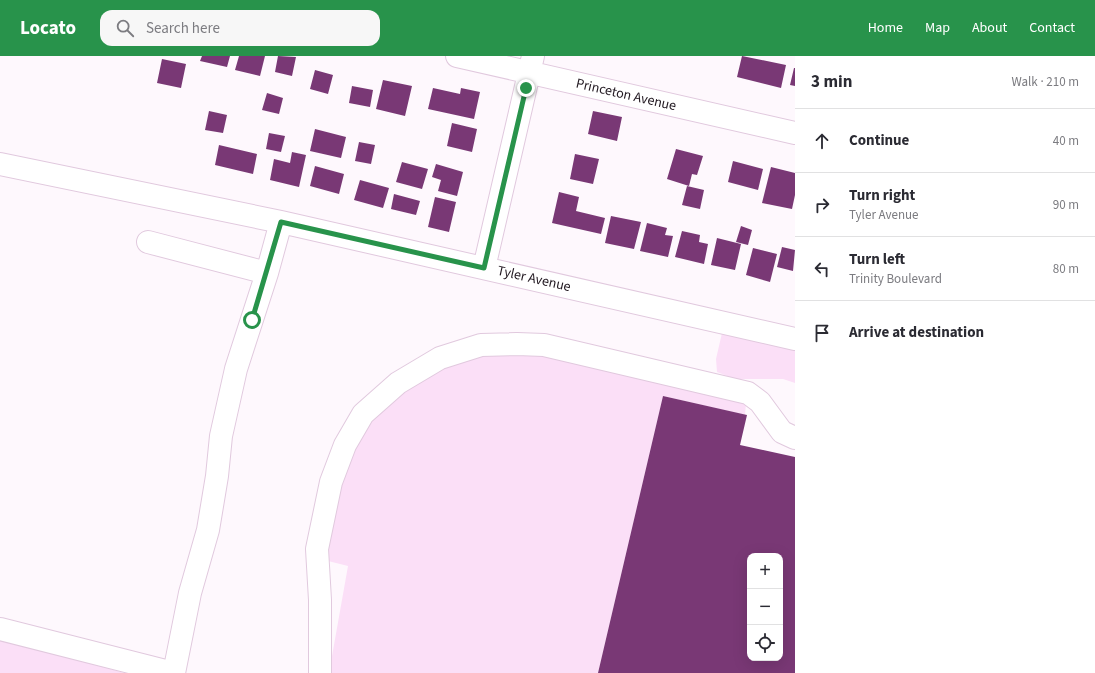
<!DOCTYPE html>
<html lang="en">
<head>
<meta charset="utf-8">
<style>
	:root { --surface:#fff; --page:#f7f7f7; --text:#2b2b33; --muted:#7c7c81; --line:#e1e1e2; --accent:#28934b }
	body { margin:0; font-family:"Source Sans 3",sans-serif; background:var(--page); color:var(--text) }
	.controls { position:absolute; right:12px; bottom:12px; display:grid; overflow:hidden; border-radius:8px; box-shadow:0 4px 16px #0002 }
	.controls button { width:36px; height:36px; display:grid; place-items:center; padding:0; border:0; border-bottom:1px solid var(--line); background:var(--surface); color:var(--text); font:20px sans-serif }
	.stop { position:absolute; width:12px; height:12px; margin:-9px; border:3px solid #28934b; border-radius:50%; background:#fff }
	.stop.end { background:#28934b; border-color:#fff; box-shadow:0 1px 4px #0008 }
	.list { margin:0; padding:0; list-style:none }
	h2 { display:flex; justify-content:space-between; align-items:center; height:52px; margin:0; padding:0 16px; font-size:17px }
	h2 small { font-size:13px; font-weight:400; color:var(--muted) }
	.list li { display:grid; grid-template-columns:26px 1fr auto; gap:12px; align-items:center; box-sizing:border-box; height:64px; padding:0 16px; border-top:1px solid var(--line) }
	.list b { display:block; font-size:15px; white-space:nowrap }
	.list p { margin:0; font-size:13px; white-space:nowrap; color:var(--muted) }
	.list em { font-size:13px; font-style:normal; color:var(--muted) }
	.icon { flex:none; width:22px; height:22px; fill:none; stroke:currentColor; stroke-width:2; stroke-linecap:round; stroke-linejoin:round }
	.map { position:relative; flex:none; width:795px; height:617px; overflow:hidden }
	header { display:flex; align-items:center; gap:24px; box-sizing:border-box; height:56px; padding:0 20px; background:var(--accent); color:#fff }
	header strong { font-size:19px }
	nav { display:flex; gap:22px; margin-inline-start:auto; font-size:14px }
	.search { width:280px; height:36px; background:var(--page); display:flex; align-items:center; gap:10px; box-sizing:border-box; padding:0 14px; border-radius:12px; color:var(--muted); font-size:15px }
	main { display:flex }
	aside { flex:1; background:var(--surface) }
	.map>svg:first-child { display:block }
	.green { fill:#fbdff7 }
	.building { fill:#793875; fill-rule:evenodd }
	.lines { fill:none; stroke-linecap:round; stroke-linejoin:round }
	.minor-casing { stroke:#e1c9de; stroke-width:24 }
	.minor { stroke:#fff; stroke-width:22 }
	.route { stroke:#28934b; stroke-width:5 }
	.labels { text-anchor:middle; dominant-baseline:central; stroke-width:4; stroke-linejoin:round; paint-order:stroke }
	.street-label { font-size:14px; fill:#211820; stroke:#fff }
</style>
</head>
<body>
<header>
<strong>Locato</strong>
<div class="search"><svg class="icon" aria-label="search" viewBox="0 0 24 24"><circle cx="10" cy="10" r="6"/><path d="M15 15l6 6"/></svg>Search here</div>
<nav><a>Home</a><a>Map</a><a>About</a><a>Contact</a></nav>
</header>
<main>
<div class="map">
<svg width="795" height="617" viewBox="0 0 795 617">
	<rect width="100%" height="100%" fill="#fef8fd"/>
	<path class="green" d="M722,277l73,16v34l-12,-4h-48l-18,-7 -1,-13z
		M543,298l203,49 -1,12 -82,-19 -65,277h-269l19,-107 -20,-5 -4,-15 28,-98 23,-34 18,-16 51,-34 30,-8z
		M0,581l124,36h-124z"/>
	<path class="building" d="M202,0h28l-3,11 -27,-6z
		M239,0h26l-5,20 -25,-6z
		M278,0l18,1 -4,19 -17,-4z
		M742,0l44,9 -5,23 -44,-11z
		M162,3l24,5 -5,24 -24,-5z
		M794,12h1v18l-5,-1z
		M315,14l18,5 -5,19 -18,-5z
		M383,24l29,6 -7,30 -29,-7z
		M352,30l21,4 -3,17 -21,-4z
		M433,32l27,6 1,-6 19,4 -6,27 -46,-10z
		M267,37l16,5 -4,16 -17,-4z
		M209,55l18,4 -4,18 -18,-3z
		M593,55l29,6 -5,24 -29,-7z
		M452,67l25,6 -5,23 -25,-6z
		M315,73l31,8 -5,21 -31,-7z
		M269,77l16,3 -4,16 -15,-3z
		M359,86l16,3 -4,19 -16,-3z
		M219,89l38,9 -4,20 -38,-9z
		M676,93l27,7 -6,19 -5,-1 -3,12 -22,-7z
		M292,96l14,3 -7,32 -29,-7 4,-21 16,4z
		M575,98l24,5 -6,25 -23,-5z
		M733,105l30,8 -5,21 -30,-8z
		M402,106l26,7 -6,20 -26,-7z
		M436,108l27,8 -6,24 -19,-5 3,-11 -9,-3z
		M315,110l29,8 -5,20 -29,-8z
		M771,111l24,6v22l-3,14 -30,-6z
		M360,124l29,8 -6,20 -29,-8z
		M687,130l17,4 -4,19 -18,-4z
		M559,136l20,5 -3,14 29,7 -4,16 -49,-11z
		M394,138l26,7 -4,14 -25,-6z
		M435,141l21,5 -7,30 -21,-5z
		M611,160l30,6 -7,27 -29,-6z
		M647,167l20,5 -2,7 8,1 -5,21 -28,-6z
		M741,170l11,4 -4,15 -12,-3z
		M682,175l18,4 -1,7 9,2 -4,20 -29,-7z
		M717,182l24,6 -6,26 -24,-5z
		M782,191l13,3 -2,21 -16,-4z
		M753,192l24,6 -7,28 -24,-7z
		M663,340l84,19 -7,30 55,12v216h-197zM750,500h30v102h-30z"/>
	<g class="lines">
		<defs>
			<path id="minor" d="M457,0l338,77
				M0,108l281,58 514,117
				M148,186l119,31
				M484,212l49,-212
				M0,573l173,44
				M174,617l16,-80 18,-63 9,-54 4,-40 15,-67 31,-96 14,-51
				M320,617v-73l-3,-51 14,-67 14,-37 18,-31 35,-31 42,-25 41,-13 36,-1 27,1 204,48 12,9 22,30 13,6"/>
		</defs>
		<use href="#minor" class="minor-casing"/>
		<use href="#minor" class="minor"/>
	</g>
	<g class="lines">
		<path class="route" d="M252,264l29,-98 203,46 42,-180"/>
	</g>
	<g class="labels">
		<g class="street-label">
			<text transform="translate(626 39) rotate(13)">Princeton Avenue</text>
			<text transform="translate(534 223) rotate(13)">Tyler Avenue</text>
		</g>
	</g>
</svg>
<div class="controls">
<button>+</button>
<button>−</button>
<button><svg class="icon" aria-label="locate" viewBox="0 0 24 24"><circle cx="12" cy="12" r="6"/><path d="M12 2v4M12 18v4M2 12h4M18 12h4"/></svg></button>
</div>
<div class="stop" style="left:252px;top:264px"></div>
<div class="stop end" style="left:526px;top:32px"></div>
</div>
<aside>
<h2>3 min<small>Walk · 210 m</small></h2>
<ul class="list">
<li><svg class="icon" aria-label="ahead" viewBox="0 0 24 24"><path d="M12 20V5M6 11l6-6 6 6"/></svg><div><b>Continue</b></div><em>40 m</em></li>
<li><svg class="icon" aria-label="right" viewBox="0 0 24 24"><path d="M7 20v-9h11M14 6l5 5-5 5"/></svg><div><b>Turn right</b><p>Tyler Avenue</p></div><em>90 m</em></li>
<li><svg class="icon" aria-label="left" viewBox="0 0 24 24"><path d="M17 20v-9H6M10 6l-5 5 5 5"/></svg><div><b>Turn left</b><p>Trinity Boulevard</p></div><em>80 m</em></li>
<li><svg class="icon" aria-label="arrive" viewBox="0 0 24 24"><path d="M6 21V4h12l-3 4 3 4H6"/></svg><div><b>Arrive at destination</b></div></li>
</ul>
</aside>
</main>
</body>
</html>
